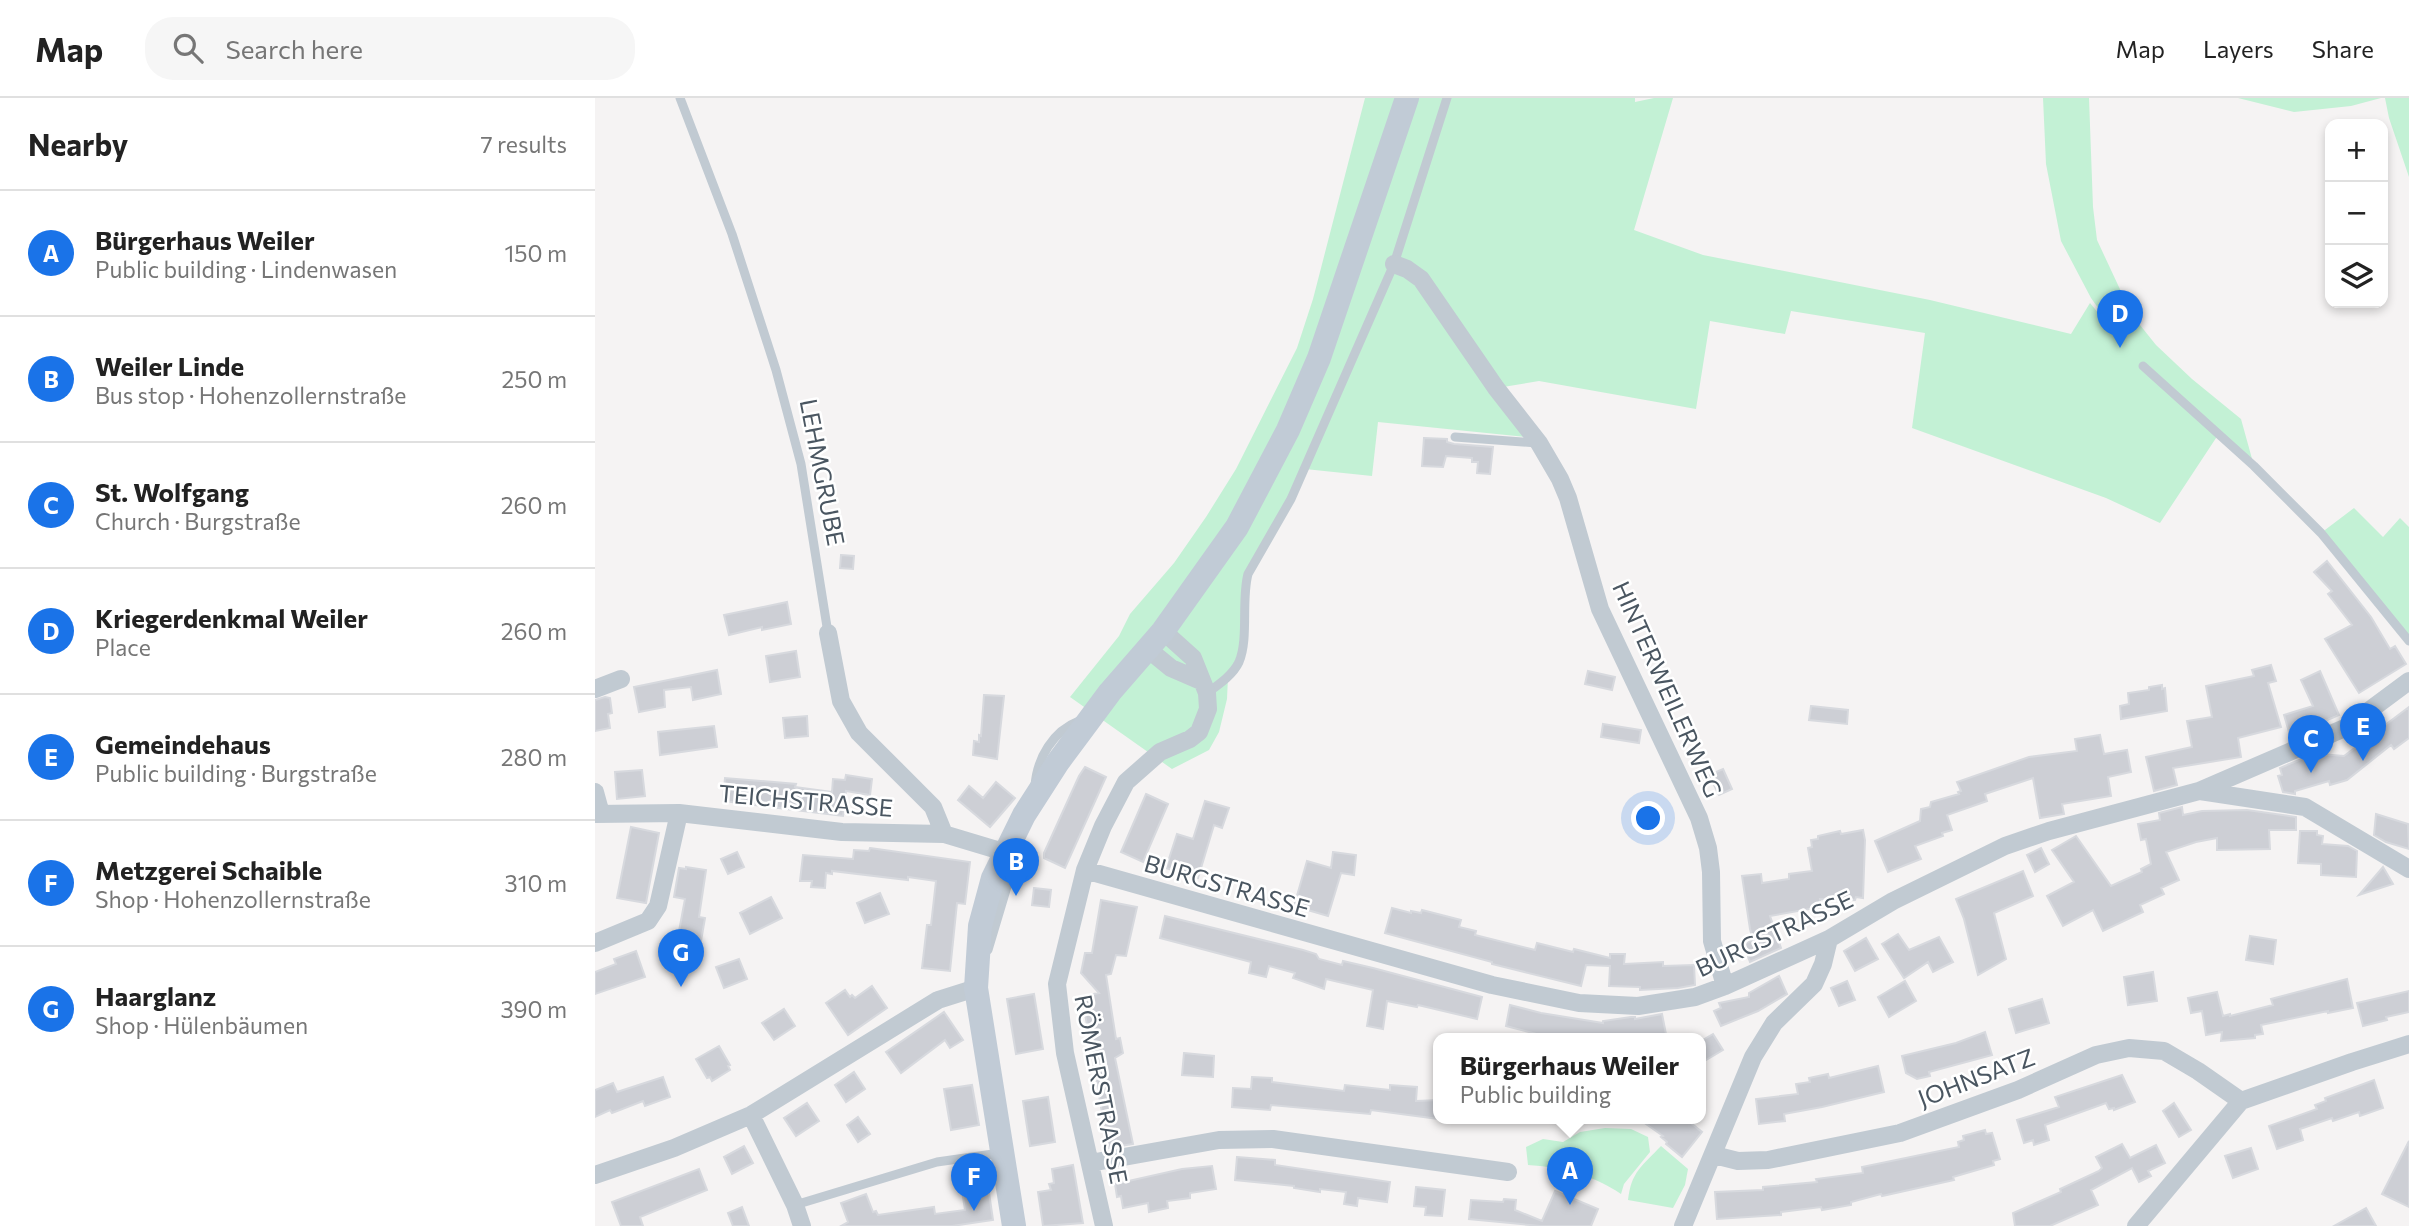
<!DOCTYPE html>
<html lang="en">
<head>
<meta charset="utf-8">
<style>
	:root { --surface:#fff; --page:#f6f6f6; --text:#222; --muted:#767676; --line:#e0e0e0; --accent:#1a73e8 }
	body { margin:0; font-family:Commissioner,sans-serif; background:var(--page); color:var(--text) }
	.controls { position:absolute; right:21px; top:21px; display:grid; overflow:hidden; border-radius:14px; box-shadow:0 4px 10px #0003 }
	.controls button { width:63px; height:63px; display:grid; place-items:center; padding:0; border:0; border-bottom:2px solid var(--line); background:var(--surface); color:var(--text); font:35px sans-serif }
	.you { position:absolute; left:1054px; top:721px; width:24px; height:24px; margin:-18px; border:5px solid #fff; border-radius:50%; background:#1a73e8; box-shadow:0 0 0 10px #1a73e833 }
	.badge { display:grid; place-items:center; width:46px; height:46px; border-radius:50%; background:var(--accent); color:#fff; font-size:23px; font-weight:700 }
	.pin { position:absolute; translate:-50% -58px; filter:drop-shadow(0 2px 4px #0008) }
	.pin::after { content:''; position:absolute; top:37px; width:24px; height:21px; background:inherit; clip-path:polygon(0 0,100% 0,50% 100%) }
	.popup { position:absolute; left:838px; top:935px; width:273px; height:91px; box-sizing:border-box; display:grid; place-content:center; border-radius:14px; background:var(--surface); filter:drop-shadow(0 2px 5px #0005); font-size:23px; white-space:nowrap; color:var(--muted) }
	.popup b { font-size:26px; color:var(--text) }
	.popup::after { content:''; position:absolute; left:50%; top:100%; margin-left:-14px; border:14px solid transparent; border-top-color:var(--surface) }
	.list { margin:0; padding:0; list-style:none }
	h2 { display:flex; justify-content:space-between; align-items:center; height:91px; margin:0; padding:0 28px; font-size:30px }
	h2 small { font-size:23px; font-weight:400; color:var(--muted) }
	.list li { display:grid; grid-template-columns:46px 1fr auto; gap:21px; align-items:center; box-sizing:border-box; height:126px; padding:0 28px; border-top:2px solid var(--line) }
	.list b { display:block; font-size:26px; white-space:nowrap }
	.list p { margin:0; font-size:23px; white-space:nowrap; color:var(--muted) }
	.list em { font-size:23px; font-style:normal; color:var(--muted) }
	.icon { flex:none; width:38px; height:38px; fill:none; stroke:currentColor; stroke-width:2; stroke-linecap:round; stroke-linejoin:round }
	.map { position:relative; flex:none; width:1814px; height:1128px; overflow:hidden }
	header { display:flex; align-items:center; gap:42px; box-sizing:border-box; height:98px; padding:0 35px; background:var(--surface); border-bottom:2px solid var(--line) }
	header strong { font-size:33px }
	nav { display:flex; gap:38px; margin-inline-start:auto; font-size:24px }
	.search { width:490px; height:63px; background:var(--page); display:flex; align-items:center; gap:18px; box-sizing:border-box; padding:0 24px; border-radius:28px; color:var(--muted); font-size:26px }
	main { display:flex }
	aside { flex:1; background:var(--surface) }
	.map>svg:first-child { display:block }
	.green { fill:#c3f1d5 }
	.building { fill:#cdcfd5; stroke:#d7d9de; stroke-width:2 }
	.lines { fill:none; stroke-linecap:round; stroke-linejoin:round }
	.service { stroke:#c1cad2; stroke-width:9 }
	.minor { stroke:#c1cad2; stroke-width:18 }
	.secondary { stroke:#c1cbd6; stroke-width:24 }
	.labels { text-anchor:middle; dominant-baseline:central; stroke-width:5; stroke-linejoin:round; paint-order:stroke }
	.street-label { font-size:24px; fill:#4a5661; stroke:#fff }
</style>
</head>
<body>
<header>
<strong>Map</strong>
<div class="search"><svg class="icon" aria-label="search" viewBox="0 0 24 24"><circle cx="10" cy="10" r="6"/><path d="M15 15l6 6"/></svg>Search here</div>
<nav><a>Map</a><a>Layers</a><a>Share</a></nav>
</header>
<main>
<aside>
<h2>Nearby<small>7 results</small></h2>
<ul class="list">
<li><span class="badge">A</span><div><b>Bürgerhaus Weiler</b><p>Public building · Lindenwasen</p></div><em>150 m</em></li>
<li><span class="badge">B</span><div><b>Weiler Linde</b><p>Bus stop · Hohenzollernstraße</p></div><em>250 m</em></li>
<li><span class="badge">C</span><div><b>St. Wolfgang</b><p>Church · Burgstraße</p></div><em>260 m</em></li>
<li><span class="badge">D</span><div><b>Kriegerdenkmal Weiler</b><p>Place</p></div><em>260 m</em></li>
<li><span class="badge">E</span><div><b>Gemeindehaus</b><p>Public building · Burgstraße</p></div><em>280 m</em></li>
<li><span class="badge">F</span><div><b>Metzgerei Schaible</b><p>Shop · Hohenzollernstraße</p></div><em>310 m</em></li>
<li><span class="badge">G</span><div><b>Haarglanz</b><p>Shop · Hülenbäumen</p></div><em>390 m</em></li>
</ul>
</aside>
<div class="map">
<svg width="1814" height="1128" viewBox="0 0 1814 1128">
	<rect width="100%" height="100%" fill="#f5f3f3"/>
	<path class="green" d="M770,0h270v4l19,-4h19l-39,132 69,25 227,45 141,34 19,-31 33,40 -32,-45 -30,-57 -15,-77 -3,-66h46l4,109 4,33 35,75 24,30 36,34 49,40 13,47 -36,-31 -58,88 -54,-25 -194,-70 13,-95 -134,-22 -6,23 -75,-13 -14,88 -157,-28 -42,7 38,50 -157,-16 -6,54 -67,-7 -57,105 -6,71 -14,32 -1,22 -8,33 -10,18 -37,19 -102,-72 49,-61 11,-22 44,-51 32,-46 30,-48 61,-121 16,-49z
		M1643,0h143l-30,8 -57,6z
		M1790,0h24v79l-20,-59z
		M1759,410l29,29 17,-19 9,9v114l-88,-108z
		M1010,1030l26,1 17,8 2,15 -26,32 -3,10c-27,-19 -61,-27 -93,-29l-2,-18 17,-8 20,3 17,-10z
		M1066,1048l27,23 -3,16 -12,23 -45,-8c3,-28 14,-34 33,-54z"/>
	<path class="building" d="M829,340l23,1v3l7,2 39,3 -3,27 -13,-1 1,-11h-6v-4l-26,-2 -3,11 -21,-1z
		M246,457l13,1 -1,13 -13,-1z
		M1732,463l44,56 19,32 5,-3 11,18 -47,29 -34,-54 27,-14 -24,-31 4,-3 -18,-19z
		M192,504l4,22 -29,6v-3l-33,8 -5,-20z
		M201,553l4,26 -30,5 -4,-26z
		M1676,567l5,16 -8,2 13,44 -43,11 3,19 -68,11 4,17 -23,6 -8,-34 46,-10 -5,-26 25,-4 -6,-31 48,-10 -2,-6z
		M122,572l4,24 -28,6 -2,-13 -27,3 1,17 -26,5 -5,-25z
		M993,573l27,6 -3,13 -27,-6z
		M1725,573l19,44 -21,9 1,3 -28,12 -7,-24 29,-9 -12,-26z
		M1567,587v4l3,-1 2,23 -46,8 -1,-13 9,-2 -1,-11 21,-3v-3z
		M389,597l20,1 -7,63 -24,-4 1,-14 5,1v-7l2,1z
		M10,599l5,1 2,15 -4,1 2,14 -15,3v-31z
		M1216,608l37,4 -1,14 -38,-4z
		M1814,609v31l-15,11 -3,-4 -44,35 -17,5 -1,-4 -34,10v3l-12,-2 -5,-16 4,-1 -2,-7 40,-17 1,3 23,2z
		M212,618l1,20 -23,2 -2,-20z
		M1008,626l38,6 -2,13 -38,-6z
		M119,628l3,21 -57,8 -2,-23z
		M1505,637l4,19 23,-4 4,22 -23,5 3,19 -49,8 2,10 -24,4 -7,-40 -48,16 2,7 -40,14 5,15 -10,3 1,3 -28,10 6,13 -33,13 -13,-31 45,-20 1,-12 9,-2 1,-5 28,-8 -1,-2 3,-1 -4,-9 72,-25 48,-6 -2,-12z
		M490,669l21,10 -41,91 -21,-10v-5l35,-77z
		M1128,671l9,20 -13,6 -10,-20z
		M47,672l3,26 -28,3 -2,-27z
		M251,677l26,4 -2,16 -24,-4 -3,25 -120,-15 2,-23 49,4 22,2 -1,3 37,5 1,-13 12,1z
		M401,684l19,16 -25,29 -32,-27 11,-14 14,12z
		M551,696l22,10 -25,58 -22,-10z
		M610,703l24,7 -7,20 -8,-3 -16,53 -32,-10 11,-34 16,5z
		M1587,709l1,8 19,-4 45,-1 49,7v13h-27l1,19 -53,1v-12l-21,4 -30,10 13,28 -18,8 3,6 -24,11 3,7 -40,19 -10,-21 -30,16 -16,-30 27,-14 -22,-32 24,-14 35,50 31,-14 -1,-3 10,-5 -5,-25 -5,1 -3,-16 22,-4 -1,-7z
		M1781,716l32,10 1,25 -23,-7 -12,-7z
		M36,729l28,6 -13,70 -29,-5z
		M1268,732l2,10 -2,58 -7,-1 -1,3 -35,-1 1,8 -51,9 11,32 -31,14 -7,-18 10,-4 -3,-11 -8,-53 19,-2 1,9 27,-4v-5l23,-3 -4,-23 4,-1 -1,-7 7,-1v-3l22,-5 1,3z
		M1705,733h17v4l6,1 -1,8 26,2 9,5 -1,26 -35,-2v-11l-23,-1z
		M275,750l100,14 -5,42 -8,-1 -7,68 -28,-3 5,-43h4l5,-44 -28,-4v3l-76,-9v3l-6,-1 -1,15 -14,-1 1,-6h-12l3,-26 50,4 1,-9 15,1z
		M1446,750l8,16 -14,8 -8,-17z
		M142,754l7,15 -16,7 -7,-15z
		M738,754l23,3 -2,20 -13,-2 -13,43 -34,-10 13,-45 24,7z
		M91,769l20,3 -7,47 6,1 -5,29 -23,-5 8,-43 -11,-2 5,-29 7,1z
		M1788,769l10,17 -34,11z
		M1428,773l10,25 -39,17 12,46 -28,16 -14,-56 -8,-20z
		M439,790l17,2 -2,17 -17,-2z
		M285,795l9,21 -24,9 -8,-20z
		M176,799l11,21 -32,16 -10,-21z
		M506,802l36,7 -11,49 -10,-1 -5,19 -5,1 10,64 4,-1 3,15 -8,5 18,86 -25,4 -26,-152 17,-3 -18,-20 4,-20h7z
		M797,810l19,5v-2l10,2 1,-3 39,10 -2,7 17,4 -1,4 60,15 2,-7 36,9 1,-3 36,9v-4h15l-1,10 39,-2v4l31,-1 1,20 -17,3 -38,2v-3l-31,-1 1,-20 -24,-1 -5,21 -89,-22v-2l-107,-29z
		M570,818l138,34 13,4 3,5 23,6 1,-4 30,7 109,29 -5,22 -59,-14 -1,2 -30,-6 -4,28 -16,-3 6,-36 -47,-11 -2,10 -31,-11 2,-5 -26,-7 -3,11 -17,-4 2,-11 -91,-24z
		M1303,836l11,16 30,-13 14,25 -20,10 -5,-10 -24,16 -22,-34z
		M1655,838l26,4 -3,24 -27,-4z
		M1271,840l12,21 -23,12 -11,-20z
		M41,853l9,26 -50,17v-22l21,-8 -2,-5z
		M144,861l8,20 -23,9 -8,-21z
		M1558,874l4,29 -29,4 -4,-28z
		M1184,878l8,18 -29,17 -37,15 -7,-15 7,-3 -2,-5 30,-6v-4z
		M1752,881l6,29 -25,5v-2l-67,14 2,9 -8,1v3l-34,3 1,-9 -16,3 -4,-24 -11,2 -3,-15 29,-6 6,24 7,-2v2l43,-11 -2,-6z
		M1252,883l8,19 -16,6 -8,-18z
		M1310,883l11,20 -27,16 -11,-20z
		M277,888l15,22 -39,27 -22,-32 19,-13 5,7 2,-2 3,3z
		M1814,893v21l-23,5 1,3 -24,6 -6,-23z
		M439,896l9,55 -27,5 -9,-55z
		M1447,901l7,24 -33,10 -7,-24z
		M915,907l31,8 62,10v-2l28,-4h4v2l27,-5 5,25h-105l-18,-3 -38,-10z
		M189,911l11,17 -21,14 -12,-17z
		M349,914l19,28 -13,8 -5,-8 -44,33 -15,-21z
		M1390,934l7,23 -63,17 1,4 -13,3 -11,-6 -4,-17 54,-13z
		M1118,936l10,16 -22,13v-22z
		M124,948l11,19 -2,1 2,4 -18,11 -2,-4 -3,1 -11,-19z
		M589,955l30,3 -1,21 -31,-2z
		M1283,968l6,26 -62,15 -38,7 1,7 -26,3 -3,-25 42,-5 -2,-10 14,-2 -1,-4 19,-4 1,4z
		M259,974l11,17 -19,13 -11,-17z
		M1527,977l13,27 -21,8v-2l-5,1 -3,-6 -61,22 4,15 -15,5 -1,-5 -9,3 -7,-23 42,-13 -4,-10z
		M68,979l7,20 -25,9 -2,-5 -31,12 -2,-3 -15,7v-27l18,-7 4,9z
		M657,979l20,1v4l72,9 1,-6 45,5v-5l27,2 -1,14 23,-1v19l-68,-9 -1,4 -99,-9 -1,5 -38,-3 1,-19 18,1z
		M1779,982l9,28 -23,8 -1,-4 -26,9 -1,-3 -32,11 3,11 -26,9 -8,-23 48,-17 -2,-4 11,-4 -1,-3z
		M377,987l7,40 -28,5 -7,-41z
		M453,999l7,45 -25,4 -7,-45z
		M212,1005l12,18 -23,15 -12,-18z
		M1579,1005l17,27 -12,7 -16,-26z
		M263,1019l12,17 -12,8 -11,-17z
		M1044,1021h47l16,13 -20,25 -16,-13 1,-2 -6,-5 2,-1z
		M1390,1032l1,4 6,-1 8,26 -7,2 1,4 -41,12 1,3 -72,16 -1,-2 -30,8v3l-29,5 -1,-3 -40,5v3l-64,4 -2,-27 48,-2v-3l54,-5 -1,-3 47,-6 -1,-6 97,-20 -1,-5 6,-2 -1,-4z
		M1814,1043v66l-27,-13z
		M1527,1046l8,14 26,-13 9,18 -17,8 3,5 -12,6 -7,-14 -41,22 7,15 -48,21h-35l-2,-13 48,-21 -1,-3 39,-18 3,-3 -6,-11z
		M149,1048l9,17 -21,11 -8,-17z
		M1656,1050l7,21 -25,9 -8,-22z
		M642,1059l38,3v5l115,17 -3,20 -29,-4 -1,8 -13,-2 2,-12 -26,-3v3l-26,-4v-2l-59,-6z
		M390,1067l8,55 -41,6h-111l7,-4 -7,-19 25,-9 7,18 3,-1 2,4 56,-8 1,7 30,-4 -6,-40z
		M478,1067l10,58 -40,3 -5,-34 13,-2 -2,-6 5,-1 -2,-14z
		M617,1068l4,23 -26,4v5l-23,3 1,7 -19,4 -1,-9 -25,5 -2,-12 -4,1 -2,-13 67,-15z
		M104,1071l8,21 -67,27 3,9h-22l-9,-24z
		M821,1089l29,3 -3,26 -17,-1 1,-8 -12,-1z
		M960,1093l43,18 -7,17h-51l-71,-7 2,-19 32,2 1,-3 12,1 -1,10 27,11z
		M147,1109l7,19h-16l-5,-13z
		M1771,1110l10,18h-42z"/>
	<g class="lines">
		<path class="service" d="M85,0l52,136 44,136 25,94 27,169
			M1548,268l111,100 67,67 88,108
			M860,339l82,6
			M612,595c11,-8 26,-18 32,-31 10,-23 2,-62 9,-88l43,-75 103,-235 53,-166
			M440,688c2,-28 18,-55 44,-65
			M393,852l24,-80 -5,-13
			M200,1107l142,-43 63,-9"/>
		<path class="minor" d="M799,166l13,5 14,10 75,109 43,55 21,36 8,19 32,111 99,209 9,30 3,24 1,69 13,45
			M233,535l13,68 18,32 74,74 11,27
			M554,552l22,18 30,13
			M0,591l26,-10
			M1605,693l105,16 104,62
			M0,694l6,22
			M0,716l84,-1 163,19 102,2 60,18
			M490,772l407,115 87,18 59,3 57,-9 30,-11 104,-47 64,-38 112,-55 44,-15 150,-40 148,-64 62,-46
			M0,845l53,-22 10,-15 21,-93
			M156,1017l44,90 7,21
			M1119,1057l24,6 30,-1 132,-27 118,-43 78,-35 33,-7 35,3 34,20 43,30
			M495,1065l129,-23 54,-1 235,33
			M0,1077l79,-27 77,-33 187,-115 38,-12
			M509,1128l-39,-173 -8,-69 28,-114 18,-44 23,-44 34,-30 30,-13 9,-7 9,-23 -1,-16 -14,-35 -30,-27
			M1088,1128l70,-169 21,-34 40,-39 9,-20 6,-25
			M1541,1128l105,-125 111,-39 57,-18"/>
		<path class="secondary" d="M419,1128l-38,-238 4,-62 13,-48 31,-63 34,-53 52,-70 53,-61 74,-104 51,-97 31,-72 88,-260"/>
	</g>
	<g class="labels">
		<g class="street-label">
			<text transform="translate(228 374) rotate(79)">LEHMGRUBE</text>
			<text transform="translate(1073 591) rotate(66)">HINTERWEILERWEG</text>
			<text transform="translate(211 702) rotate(5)">TEICHSTRASSE</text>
			<text transform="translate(632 787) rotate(16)">BURGSTRASSE</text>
			<text transform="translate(1179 835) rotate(-25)">BURGSTRASSE</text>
			<text transform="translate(1381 979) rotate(-21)">JOHNSATZ</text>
			<text transform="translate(507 991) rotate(79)">RÖMERSTRASSE</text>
		</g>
	</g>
</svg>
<div class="controls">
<button>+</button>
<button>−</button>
<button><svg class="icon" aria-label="layers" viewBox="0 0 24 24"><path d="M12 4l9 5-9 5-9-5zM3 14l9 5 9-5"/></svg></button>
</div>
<div class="you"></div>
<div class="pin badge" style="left:975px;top:1107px">A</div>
<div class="popup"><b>Bürgerhaus Weiler</b>Public building</div>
<div class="pin badge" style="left:421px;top:798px">B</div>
<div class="pin badge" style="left:1716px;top:675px">C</div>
<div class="pin badge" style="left:1525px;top:250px">D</div>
<div class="pin badge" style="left:1768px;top:663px">E</div>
<div class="pin badge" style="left:379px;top:1113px">F</div>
<div class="pin badge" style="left:86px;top:889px">G</div>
</div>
</main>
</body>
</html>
